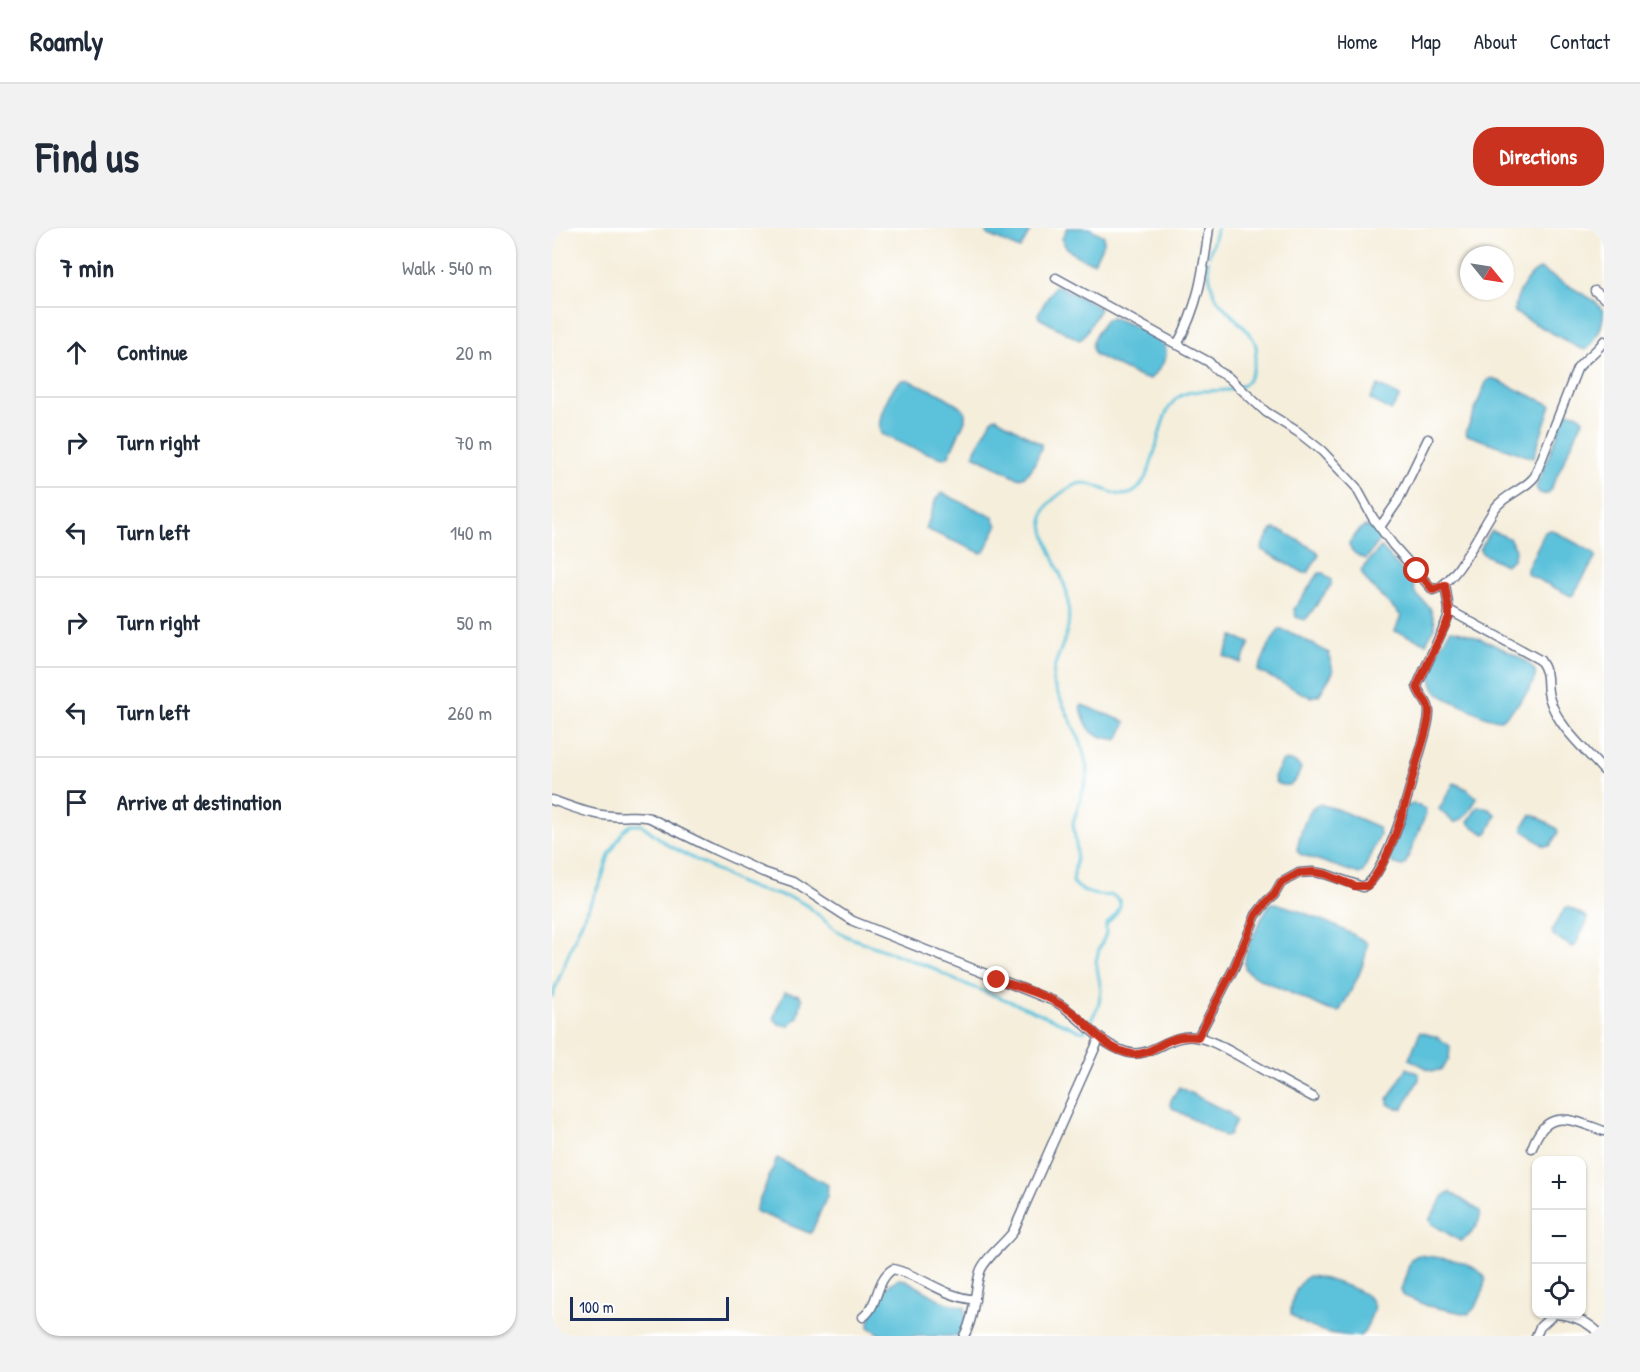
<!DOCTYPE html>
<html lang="en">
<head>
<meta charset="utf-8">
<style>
	:root { --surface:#fff; --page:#f2f2f3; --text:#1f2937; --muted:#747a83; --line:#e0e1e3; --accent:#c8321e }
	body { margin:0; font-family:"Patrick Hand",sans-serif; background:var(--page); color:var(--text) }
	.controls { position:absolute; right:18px; bottom:18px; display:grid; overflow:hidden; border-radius:12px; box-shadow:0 2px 4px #0004 }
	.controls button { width:54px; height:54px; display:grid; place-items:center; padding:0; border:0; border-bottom:2px solid var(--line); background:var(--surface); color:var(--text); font:30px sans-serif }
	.compass { position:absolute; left:908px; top:18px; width:54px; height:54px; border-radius:50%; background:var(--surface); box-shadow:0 2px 4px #0004; rotate:120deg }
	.scale { position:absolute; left:18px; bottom:15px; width:159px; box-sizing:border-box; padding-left:6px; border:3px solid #1b2f5e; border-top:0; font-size:16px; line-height:21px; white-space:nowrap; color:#1b2f5e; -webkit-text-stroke:4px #fff; paint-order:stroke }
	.stop { position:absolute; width:18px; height:18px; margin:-14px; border:4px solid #c8321e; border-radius:50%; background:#fff }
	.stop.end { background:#c8321e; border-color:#fff; box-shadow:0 2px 6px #0008 }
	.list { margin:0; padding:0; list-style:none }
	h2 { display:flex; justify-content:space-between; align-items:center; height:78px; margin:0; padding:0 24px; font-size:26px }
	h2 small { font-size:20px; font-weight:400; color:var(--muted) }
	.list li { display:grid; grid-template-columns:39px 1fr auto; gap:18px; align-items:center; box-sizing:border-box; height:90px; padding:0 24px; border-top:2px solid var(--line) }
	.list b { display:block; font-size:22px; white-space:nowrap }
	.list em { font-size:20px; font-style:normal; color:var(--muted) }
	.icon { flex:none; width:33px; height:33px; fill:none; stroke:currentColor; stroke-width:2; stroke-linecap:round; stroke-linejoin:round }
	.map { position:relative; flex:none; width:1052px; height:1108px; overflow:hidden; border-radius:24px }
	header { display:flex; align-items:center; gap:36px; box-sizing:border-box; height:84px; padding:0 30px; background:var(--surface); border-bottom:2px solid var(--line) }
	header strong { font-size:28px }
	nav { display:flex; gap:33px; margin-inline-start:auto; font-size:21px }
	.intro { display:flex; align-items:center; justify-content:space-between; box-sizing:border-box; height:144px; padding:0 36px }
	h1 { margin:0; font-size:42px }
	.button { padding:15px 27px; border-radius:24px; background:var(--accent); color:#fff; font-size:21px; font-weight:700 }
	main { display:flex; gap:36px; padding:0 36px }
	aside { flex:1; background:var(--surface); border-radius:24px; box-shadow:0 2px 4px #0004 }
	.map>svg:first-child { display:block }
	.water { fill:#5cc1da; stroke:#3c789c; stroke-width:1.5 }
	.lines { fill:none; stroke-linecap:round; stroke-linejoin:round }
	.stream { stroke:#5cc1da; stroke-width:3 }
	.minor-casing { stroke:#67728a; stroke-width:11 }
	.minor { stroke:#fff; stroke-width:8 }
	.route { stroke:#c8321e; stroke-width:8 }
</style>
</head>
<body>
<header>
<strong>Roamly</strong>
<nav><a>Home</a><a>Map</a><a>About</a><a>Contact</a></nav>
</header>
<div class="intro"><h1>Find us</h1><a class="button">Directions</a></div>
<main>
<aside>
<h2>7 min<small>Walk · 540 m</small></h2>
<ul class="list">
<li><svg class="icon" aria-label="ahead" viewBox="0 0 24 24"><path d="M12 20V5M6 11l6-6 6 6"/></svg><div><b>Continue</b></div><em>20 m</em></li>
<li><svg class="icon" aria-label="right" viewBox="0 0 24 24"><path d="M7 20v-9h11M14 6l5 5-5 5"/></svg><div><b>Turn right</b></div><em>70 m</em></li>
<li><svg class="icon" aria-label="left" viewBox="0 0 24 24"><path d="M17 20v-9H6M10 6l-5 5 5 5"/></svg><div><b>Turn left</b></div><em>140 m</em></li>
<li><svg class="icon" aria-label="right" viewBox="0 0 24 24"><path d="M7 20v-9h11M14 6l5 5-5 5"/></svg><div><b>Turn right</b></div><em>50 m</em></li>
<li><svg class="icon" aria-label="left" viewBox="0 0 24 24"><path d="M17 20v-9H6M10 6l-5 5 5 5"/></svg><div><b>Turn left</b></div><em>260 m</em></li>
<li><svg class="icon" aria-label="arrive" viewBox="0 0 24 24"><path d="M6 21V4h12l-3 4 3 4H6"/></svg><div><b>Arrive at destination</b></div></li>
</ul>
</aside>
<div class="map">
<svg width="1052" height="1108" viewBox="0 0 1052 1108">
	<rect width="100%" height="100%" fill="#fff"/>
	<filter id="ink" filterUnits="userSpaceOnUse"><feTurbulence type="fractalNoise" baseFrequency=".0167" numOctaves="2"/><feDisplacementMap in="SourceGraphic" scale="12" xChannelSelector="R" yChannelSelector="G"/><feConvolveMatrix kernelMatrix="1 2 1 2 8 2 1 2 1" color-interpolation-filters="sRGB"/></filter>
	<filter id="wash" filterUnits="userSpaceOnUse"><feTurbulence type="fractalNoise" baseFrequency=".008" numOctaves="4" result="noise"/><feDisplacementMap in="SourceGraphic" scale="24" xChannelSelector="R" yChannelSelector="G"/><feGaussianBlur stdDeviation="1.35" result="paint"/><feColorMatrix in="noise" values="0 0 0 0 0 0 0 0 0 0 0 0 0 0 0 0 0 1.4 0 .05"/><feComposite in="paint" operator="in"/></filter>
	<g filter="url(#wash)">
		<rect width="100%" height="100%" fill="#f5eedb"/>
		<path class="water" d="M436,0h44l-12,21 -32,-14 -2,-2z
			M515,0h22l15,8v6l-10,20c-11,-1 -29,-11 -32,-23z
			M988,41l55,32 8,10c1,14 -7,30 -17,39l-7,-2 -65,-36c1,-14 13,-38 26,-43z
			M506,58l32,16 10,7 -17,29 -4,2 -40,-22 -1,-4 16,-27z
			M560,90c12,3 52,20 54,32 2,9 -9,23 -16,29l-8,-1 -47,-23c-8,-13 4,-24 11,-36z
			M940,150l59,27 -18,53 -66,-23 -1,-3 21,-52z
			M350,152h6l33,14 20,13 4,5v8l-17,37 -5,1 -31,-10 -31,-14c-6,-13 9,-47 21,-54z
			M826,157l22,12 -9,14 -21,-12z
			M1016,184l8,1 7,7 -34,73c-6,3 -11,0 -13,-6l30,-74z
			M444,189l45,27v5c-5,10 -10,29 -23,29l-44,-23 1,-5 18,-32z
			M390,265l51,24 4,9 -13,26 -3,1 -55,-24 10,-30z
			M813,298l10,4 5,10 -14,19c-9,-3 -16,-7 -17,-16l11,-14z
			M723,301l9,3 33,19 2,4 -11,18h-4l-42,-23 1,-6 9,-14z
			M997,302h3l42,23 2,4 -23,38 -2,1 -44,-22v-5l18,-37z
			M940,303l17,7 7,11 -3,10 -8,6 -22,-11 -3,-4 8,-16z
			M829,319l32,36 2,10 15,15 5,14v5l-9,16 -31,-12 6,-15c-10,-12 -38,-34 -40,-46z
			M767,345h4l8,7v5l-24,33 -3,2 -8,-3 -2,-8z
			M727,401l15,5 35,19 4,19 -14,23 -9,2 -52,-26 10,-24z
			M899,402c15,1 79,28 84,41 4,13 -25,42 -34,49 -12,0 -26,-8 -36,-13 -8,-4 -23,-9 -29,-16 -12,-15 5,-49 15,-61z
			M681,408l17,7 -9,20 -17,-7z
			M530,477l44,17 -8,18c-29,-5 -28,-6 -38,-33z
			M734,532l10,3 5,5c-5,15 -10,21 -25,15l-2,-6 8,-15z
			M902,555l13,6 9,8c-2,10 -11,21 -19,25h-4l-14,-13z
			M861,575l12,6 1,5 -21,51 -3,1 -10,-3 -2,-6 15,-49z
			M767,576l18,5 41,18 2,7 -17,38 -4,2 -59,-20 -3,-4c2,-13 9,-41 22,-46z
			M926,578l11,3 7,6 -8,17 -3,2 -12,-7 -5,-5z
			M979,587h4l22,14 1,3 -8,14h-6l-21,-16v-4z
			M722,675c15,3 86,31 93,41 -1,23 -17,48 -28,68l-10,-2 -74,-33c-3,-2 -9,-5 -10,-10 -4,-11 18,-52 25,-63z
			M1016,679l19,10v5l-12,24 -3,1 -19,-12 -1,-5 13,-22z
			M233,764l14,3 3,4 -4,18 -9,9 -10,-2 -5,-5 3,-11z
			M868,804l17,5 13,9 -1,13 -8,11 -9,1 -23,-12z
			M855,840l12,6v5l-16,29 -6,1 -9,-5v-5z
			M627,859l50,26 7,8 -7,14 -5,1 -52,-28 -2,-3 1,-5z
			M225,930l51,27 -1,11 -15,35 -2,2 -55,-22z
			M898,964l30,19c1,12 -9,26 -20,30l-28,-17 -3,-4 16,-26z
			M866,1027c22,3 52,4 67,22 0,12 -7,31 -17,37l-40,-8 -24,-10 -3,-6 10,-31z
			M756,1048c14,1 55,13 63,24 2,2 2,6 3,9l-9,22 -5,5c-24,0 -50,-6 -69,-21 -1,-14 6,-31 17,-39z
			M347,1051l7,1 38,22 21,5v15l-8,14h-74l-14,-9c-1,-14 16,-44 30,-48z"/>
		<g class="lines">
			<path class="stream" d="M657,27l8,-27
				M0,768l26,-66 24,-52 7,-23 15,-25 7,-5h11l26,20 70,37 17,7 40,10 13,7 26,23 14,8 85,31 22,12 72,28 53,23h5l13,-24 3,-16 -5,-30 3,-12 7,-15v-9l11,-12 3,-7v-5l-8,-6c-14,2 -31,-2 -39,-13l4,-30 -4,-29 14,-46v-10l-6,-24 -28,-60c-1,-22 12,-37 15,-57 2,-9 0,-23 -1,-32 -4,-22 -34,-67 -21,-86 5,-9 27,-25 37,-25 17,0 36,20 52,8 22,-16 21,-73 40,-91 22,-22 73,9 79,-36 1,-5 3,-13 2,-18 -4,-17 -31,-33 -40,-49 -6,-11 -7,-24 -8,-36"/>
		</g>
	</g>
	<g filter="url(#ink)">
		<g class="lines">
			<defs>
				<path id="minor" d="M504,50l153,84 8,9 11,6 38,35 32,20 24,19 34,36 17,31 20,27 40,45c25,-7 48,-63 63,-83 11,-14 29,-17 39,-31l42,-107c8,-11 19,-16 27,-28
					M1043,63l9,7
					M625,117c22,-40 26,-73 32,-117
					M828,299l18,-26 30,-62
					M897,382l91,50c12,17 4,24 10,40 9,28 35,49 54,71
					M0,572c20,7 39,15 60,16 13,2 25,-2 38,2l65,32 48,22 30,10 60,39 203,81c26,15 41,41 70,50 23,8 43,-19 69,-15 15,2 29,11 42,18 25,14 50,29 76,42
					M646,809l36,-69 22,-53 11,-14 7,-6 7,-12 18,-10 14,-1 12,2 38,13c8,-4 13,-12 17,-20 18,-33 28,-72 38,-108 4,-15 10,-30 11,-45 1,-13 -10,-17 -12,-28l31,-68 1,-8 -4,-26
					M980,920c14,-41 38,-29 72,-17
					M1003,1086c18,1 35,9 47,22
					M311,1089c16,-11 12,-37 30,-48 30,7 49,27 82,31
					M412,1108c11,-20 10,-43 16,-64 4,-13 24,-28 33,-40l86,-193
					M984,1108l4,-9 14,-13"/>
			</defs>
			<use href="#minor" class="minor-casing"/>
			<use href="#minor" class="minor"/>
		</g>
	</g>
	<g class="lines" filter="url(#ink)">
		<path class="route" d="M445,752c25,8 51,15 72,30 23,15 33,39 63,44 14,2 27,-10 39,-14 8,-4 18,-4 27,-3l36,-69 22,-53 11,-14 7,-6 7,-12 18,-10 14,-1 12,2 30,12h12c26,-26 42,-96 52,-132 4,-13 9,-26 10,-40 1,-13 -10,-17 -12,-28l32,-68v-8l-4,-25 -12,5 -16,-19"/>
	</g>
</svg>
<div class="controls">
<button>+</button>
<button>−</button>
<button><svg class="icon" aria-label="locate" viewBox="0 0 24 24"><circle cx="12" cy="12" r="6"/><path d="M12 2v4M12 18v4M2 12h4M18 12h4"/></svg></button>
</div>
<svg class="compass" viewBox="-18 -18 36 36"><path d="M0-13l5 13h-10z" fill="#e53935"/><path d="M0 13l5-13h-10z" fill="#747a83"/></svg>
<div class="scale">100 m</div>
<div class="stop" style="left:865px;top:343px"></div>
<div class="stop end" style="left:445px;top:752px"></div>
</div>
</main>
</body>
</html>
